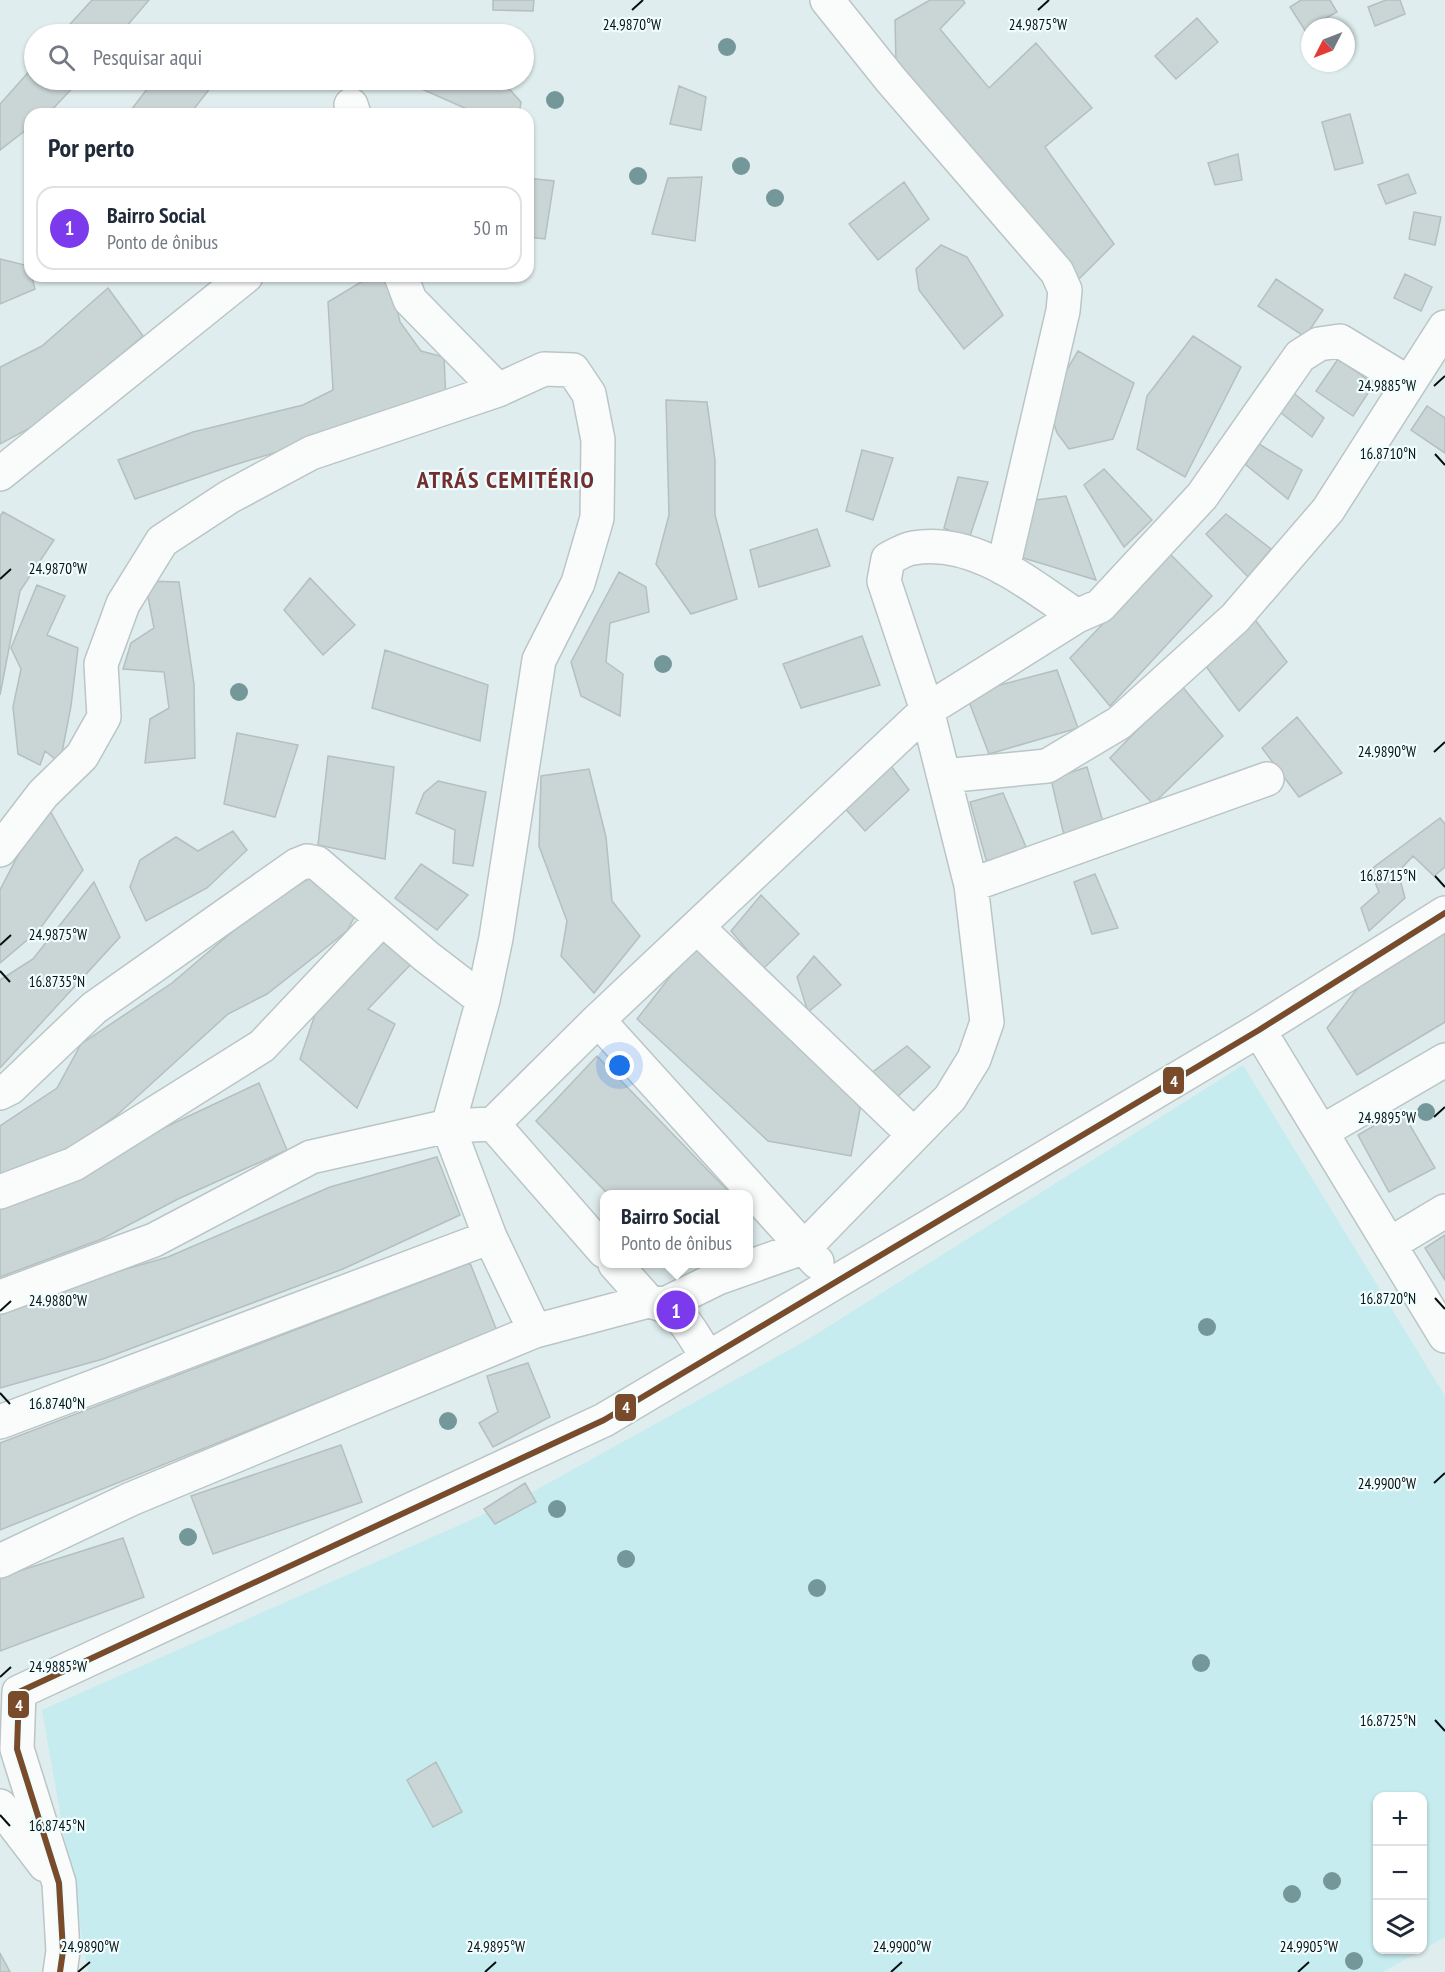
<!DOCTYPE html>
<html lang="pt">
<head>
<meta charset="utf-8">
<style>
	:root { --surface:#fff; --page:#f2f2f3; --text:#1f2937; --muted:#747a83; --line:#e0e1e3; --accent:#7c3aed }
	body { margin:0; font-family:"PT Sans Narrow",sans-serif; background:var(--page); color:var(--text) }
	.controls { position:absolute; right:18px; bottom:18px; display:grid; overflow:hidden; border-radius:12px; box-shadow:0 2px 4px #0004 }
	.controls button { width:54px; height:54px; display:grid; place-items:center; padding:0; border:0; border-bottom:2px solid var(--line); background:var(--surface); color:var(--text); font:30px sans-serif }
	.compass { position:absolute; left:1301px; top:18px; width:54px; height:54px; border-radius:50%; background:var(--surface); box-shadow:0 2px 4px #0004; rotate:228deg }
	.you { position:absolute; left:620px; top:1066px; width:21px; height:21px; margin:-15px; border:4px solid #fff; border-radius:50%; background:#1a73e8; box-shadow:0 0 0 9px #1a73e833 }
	.badge { display:grid; place-items:center; width:39px; height:39px; border-radius:50%; background:var(--accent); color:#fff; font-size:20px; font-weight:700 }
	.pin { position:absolute; translate:-50% -50%; border:3px solid #fff; box-shadow:0 2px 6px #0006 }
	.popup { position:absolute; left:600px; top:1190px; width:153px; height:78px; box-sizing:border-box; display:grid; place-content:center; border-radius:12px; background:var(--surface); filter:drop-shadow(0 2px 4px #0005); font-size:20px; white-space:nowrap; color:var(--muted) }
	.popup b { font-size:22px; color:var(--text) }
	.popup::after { content:''; position:absolute; left:50%; top:100%; margin-left:-12px; border:12px solid transparent; border-top-color:var(--surface) }
	.list { margin:0; padding:0; list-style:none }
	h2 { display:flex; justify-content:space-between; align-items:center; height:78px; margin:0; padding:0 24px; font-size:26px }
	h2 small { font-size:20px; font-weight:400; color:var(--muted) }
	.list li { display:grid; grid-template-columns:39px 1fr auto; gap:18px; align-items:center; box-sizing:border-box; height:84px; margin:0 12px 12px; padding:0 12px; border:2px solid var(--line); border-radius:18px }
	.list b { display:block; font-size:22px; white-space:nowrap }
	.list p { margin:0; font-size:20px; white-space:nowrap; color:var(--muted) }
	.list em { font-size:20px; font-style:normal; color:var(--muted) }
	.icon { flex:none; width:33px; height:33px; fill:none; stroke:currentColor; stroke-width:2; stroke-linecap:round; stroke-linejoin:round }
	.map { position:relative; flex:none; width:1445px; height:1972px; overflow:hidden }
	.search { position:absolute; background:var(--surface); box-shadow:0 2px 4px #0004; left:24px; top:24px; width:510px; height:66px; display:flex; align-items:center; gap:15px; box-sizing:border-box; padding:0 21px; border-radius:33px; color:var(--muted); font-size:22px }
	.panel { position:absolute; background:var(--surface); box-shadow:0 2px 4px #0004; left:24px; top:108px; width:510px; height:174px; border-radius:18px }
	.map>svg:first-child { display:block }
	.green { fill:#c6ecf0; fill-rule:evenodd }
	.building { fill:#cad5d6; stroke:#b5bfc0; stroke-width:1.5 }
	.lines { fill:none; stroke-linecap:round; stroke-linejoin:round }
	.minor-casing { stroke:#bbc5c6; stroke-width:36 }
	.minor { stroke:#fafcfc; stroke-width:33 }
	.bus-1-casing { stroke:#effdfe; stroke-width:10 }
	.bus-1 { stroke:#7a4b2a; stroke-width:6 }
	.tree { fill:#749799 }
	.ticks { fill:none; stroke:#070f10; stroke-width:2 }
	.labels { text-anchor:middle; dominant-baseline:central; stroke-width:4.5; stroke-linejoin:round; paint-order:stroke }
	.district-label { font-size:24px; font-weight:bold; letter-spacing:1.5px; fill:#742e2e; stroke:#effdfe }
	.ticks-label { font-size:15px; text-anchor:middle; fill:#070f10; stroke:#effdfe; stroke-width:4.5; stroke-linejoin:round; paint-order:stroke }
	.line-badge { stroke:#effdfe; stroke-width:2 }
	.badge-label { font-size:16px; text-anchor:middle; font-weight:bold; fill:#fff }
</style>
</head>
<body>
<div class="map">
<svg width="1445" height="1972" viewBox="0 0 1445 1972">
	<rect width="100%" height="100%" fill="#e0edee"/>
	<path class="green" d="M1243,1065l202,331v541l-62,35h-1295l-46,-262 483,-214 282,-156zM1378,1796h44v154h-44z"/>
	<path class="building" d="M92,0h57l-29,34h-59z
		M493,0h41l-1,11 -40,-1z
		M930,0h33l2,3 -25,26 49,59 47,-45 56,65 -47,39 69,97 -39,39 -179,-218 -1,-45z
		M1301,0h29l7,12 -27,15 -4,5 -16,-25z
		M1386,0h14l5,14 -30,12 -7,-19z
		M1197,18l21,24 -42,37 -21,-23z
		M34,66v14h46l-32,34h-18v13l-30,23v-46z
		M154,80h57l4,2 -25,32h-62z
		M415,80h86l20,22 -2,12h-41l-63,-28z
		M679,86l27,11 -5,33 -31,-6z
		M1350,114l13,49 -28,7 -13,-48z
		M1238,154l4,26 -27,5 -7,-22z
		M1408,174l8,19 -30,11 -8,-19z
		M702,177l-7,64 -43,-7 16,-56z
		M528,178l26,3 -9,58 -17,-2z
		M904,182l25,37 -51,41 -29,-36z
		M1414,212l27,5 -6,28 -26,-6z
		M941,245l26,12 36,58 -39,34 -45,-59 -3,-21z
		M0,259l29,7 6,23 -35,15z
		M1405,274l27,13 -11,24 -27,-13z
		M371,276h18l11,46 21,29 23,6 2,43 -215,66 -96,33 -17,-39 75,-28 110,-27 30,-15 -5,-88z
		M1276,279l47,31 -18,27 -47,-31z
		M108,288l35,48 -102,86 -41,22v-77l42,-21z
		M1193,336l48,31 -56,110 -48,-28 10,-53z
		M1078,351l56,32 -21,56 -44,10 -12,-16 -10,-30z
		M1338,359l36,25 -21,32 -37,-25z
		M1285,386l39,32 -12,19 -36,-28z
		M666,400l41,2 8,58v55l22,84 -46,15 -35,-50 13,-49z
		M1427,406l18,12v35l-34,-23z
		M1254,441l48,29 -14,29 -42,-34z
		M862,450l31,8 -20,62 -27,-9z
		M1104,469l48,51 -28,27 -40,-62z
		M958,477l30,5 -19,57 -25,-11z
		M1066,496l30,84 -76,-23 8,-56z
		M3,512l51,28 -34,51 -20,104v-179z
		M1226,514l45,35 -23,28 -42,-43z
		M817,529l13,37 -71,21 -9,-37z
		M1170,554l42,42 -102,110 -40,-48z
		M619,572l27,15 3,25 -39,11 -4,39 17,12 -3,42 -39,-20 -10,-34z
		M310,578l45,47 -32,30 -39,-45z
		M145,581l34,1 15,102 1,74 -50,5 5,-44 19,-11 -5,-36 -41,-3 8,-26 23,-15z
		M37,585l28,11 -18,39 31,13 -7,58 -11,57 -15,-12 -5,14 -22,-11 -5,-47 8,-38 -10,-21z
		M1253,617l34,45 -48,49 -34,-46z
		M862,636l18,49 -79,23 -18,-44z
		M385,650l103,35 -8,56 -108,-33z
		M1057,670l21,58 -89,26 -23,-60z
		M1181,685l42,51 -70,68 -43,-46z
		M1297,717l45,56 -43,24 -37,-49z
		M237,733l61,12 -23,72 -51,-13z
		M328,756l66,11 -9,92 -67,-14z
		M888,762l21,28 -44,41 -23,-26z
		M1087,767l18,62 -40,11 -14,-61z
		M589,769l17,68 6,64 28,35 -46,57 -33,-37 6,-35 -28,-75 2,-70z
		M438,781l48,11 -13,74 -20,-3 2,-33 -39,-17 8,-20z
		M1003,793l26,61 -42,9 -17,-61z
		M48,807l35,63 -44,60 -39,33v-73l27,-52z
		M1440,818l5,6v43l-11,9 -21,-20 -15,16 7,26 -36,33 -8,-23 18,-16 -9,-22z
		M233,831l14,19 -40,38 -61,33 -16,-34 10,-27 36,-23 22,14z
		M421,864l47,31 -31,35 -42,-32z
		M323,871l35,39 -11,21 -80,63 -39,20 -111,101 -49,35 -68,26v-50l57,-38 24,-44 91,-61 94,-80z
		M1095,874l23,54 -26,6 -18,-52z
		M94,882l26,55 -120,131v-88l33,-21z
		M761,895l38,39 -36,35 -32,-38z
		M1445,930v92l-88,53 -30,-47 33,-43z
		M381,933l32,29 -45,47 27,15 -38,84 -57,-49 27,-80z
		M694,946l167,158 -10,52 -83,-15 -131,-122z
		M814,956l27,29 -33,27 -11,-35z
		M907,1046l23,21 -33,30 -27,-23z
		M597,1056l134,138h-123l-72,-73z
		M259,1083l28,67 -109,49 -76,40 -102,38v-72z
		M1401,1110l34,58 -46,24 -31,-57z
		M437,1157l23,58 -117,54 -240,90 -103,29v-78l74,-26 94,-27 162,-70z
		M1445,1235v45l-20,-32z
		M470,1263l27,68 -497,199v-87z
		M528,1363l22,54 -57,30 -14,-24 19,-11 -11,-36z
		M341,1445l21,57 -149,52 -22,-58z
		M525,1483l11,19 -41,22 -11,-15z
		M123,1538l21,59 -144,54v-74z
		M436,1762l26,50 -29,15 -26,-47z
		M0,1953l10,19h-10z"/>
	<g class="lines">
		<defs>
			<path id="minor" d="M827,0l64,80 166,192 8,18 -2,21 -60,257
				M351,105l3,9
				M401,276l9,24 88,90
				M0,474l246,-198
				M944,776l103,-10 72,-43 116,-105 93,-108 117,-183
				M0,850l43,-56 39,-38 22,-39 -3,-53 22,-60 39,-63 67,-44 82,-44 187,-63 46,-21 29,1 16,24 9,46 -1,78 -19,65 -39,77 -43,278 -13,62 -35,126 -137,31 -157,83 -154,57
				M971,885l296,-106
				M697,927l217,208
				M598,1020l219,242
				M1259,1030l186,306
				M0,1093l10,-5 84,-80 203,-143 10,-4 10,2 110,94 56,43
				M493,1124l111,127
				M1323,1131l122,-71
				M0,1192l74,-28 188,-118 119,-126
				M1390,1244l55,-33
				M615,1264l33,37
				M665,1304l53,-26 87,-31 145,-149 24,-39 13,-37 -16,-137 -44,-175 150,-94 23,-10 102,-110 98,-140 19,-12 21,-3 69,42
				M535,1331l-45,-94 -42,-111 45,-2 105,-104 329,-310 -43,-129 4,-22c8,-4 17,-10 25,-11 61,-11 117,37 164,68
				M0,1422l490,-185
				M0,1561l131,-62 404,-168 113,-30c35,6 41,29 60,57
				M0,1806l45,59
				M60,1972l3,-21 -4,-68 -42,-134 2,-57 585,-272 655,-390 186,-117"/>
		</defs>
		<use href="#minor" class="minor-casing"/>
		<use href="#minor" class="minor"/>
		<defs>
			<path id="bus-1" d="M60,1972l3,-21 -4,-68 -42,-134 2,-57 585,-272 655,-390 186,-117"/>
		</defs>
		<use href="#bus-1" class="bus-1-casing"/>
		<use href="#bus-1" class="bus-1"/>
	</g>
	<g class="tree">
		<circle cx="727" cy="47" r="9"/>
		<circle cx="555" cy="100" r="9"/>
		<circle cx="741" cy="166" r="9"/>
		<circle cx="638" cy="176" r="9"/>
		<circle cx="775" cy="198" r="9"/>
		<circle cx="663" cy="664" r="9"/>
		<circle cx="239" cy="692" r="9"/>
		<circle cx="1426" cy="1112" r="9"/>
		<circle cx="1207" cy="1327" r="9"/>
		<circle cx="448" cy="1421" r="9"/>
		<circle cx="557" cy="1509" r="9"/>
		<circle cx="188" cy="1537" r="9"/>
		<circle cx="626" cy="1559" r="9"/>
		<circle cx="817" cy="1588" r="9"/>
		<circle cx="1201" cy="1663" r="9"/>
		<circle cx="1332" cy="1881" r="9"/>
		<circle cx="1292" cy="1894" r="9"/>
		<circle cx="1354" cy="1961" r="9"/>
	</g>
	<path class="ticks" d="M632,10l11,-10M1038,10l11,-10M1434,386l11,-10M1435,454l10,11M0,579l11,-10M1434,752l11,-10M1435,876l10,11M0,945l11,-10M0,971l10,11M1434,1117l11,-10M1435,1298l10,11M0,1311l11,-10M0,1393l10,11M1434,1483l11,-10M0,1677l11,-10M1435,1720l10,11M0,1815l10,11M78,1972l12,-10M485,1972l11,-10M891,1972l11,-10M1298,1972l11,-10"/>
	<g class="labels">
		<g class="district-label">
			<text x="506" y="479">ATRÁS CEMITÉRIO</text>
		</g>
	</g>
	<g class="ticks-label">
		<text x="632" y="30">24.9870°W</text>
		<text x="1038" y="30">24.9875°W</text>
		<text x="1387" y="391">24.9885°W</text>
		<text x="1388" y="459">16.8710°N</text>
		<text x="58" y="574">24.9870°W</text>
		<text x="1387" y="757">24.9890°W</text>
		<text x="1388" y="881">16.8715°N</text>
		<text x="58" y="940">24.9875°W</text>
		<text x="57" y="987">16.8735°N</text>
		<text x="1387" y="1123">24.9895°W</text>
		<text x="1388" y="1304">16.8720°N</text>
		<text x="58" y="1306">24.9880°W</text>
		<text x="57" y="1409">16.8740°N</text>
		<text x="1387" y="1489">24.9900°W</text>
		<text x="58" y="1672">24.9885°W</text>
		<text x="1388" y="1726">16.8725°N</text>
		<text x="57" y="1831">16.8745°N</text>
		<text x="90" y="1952">24.9890°W</text>
		<text x="496" y="1952">24.9895°W</text>
		<text x="902" y="1952">24.9900°W</text>
		<text x="1309" y="1952">24.9905°W</text>
	</g>
	<g class="line-badge">
		<rect x="1162" y="1066" width="23" height="29" rx="6" fill="#7a4b2a"/>
		<rect x="614" y="1393" width="23" height="29" rx="6" fill="#7a4b2a"/>
		<rect x="7" y="1690" width="23" height="29" rx="6" fill="#7a4b2a"/>
	</g>
	<g class="badge-label">
		<text x="1174" y="1087">4</text>
		<text x="626" y="1413">4</text>
		<text x="19" y="1711">4</text>
	</g>
</svg>
<div class="controls">
<button>+</button>
<button>−</button>
<button><svg class="icon" aria-label="layers" viewBox="0 0 24 24"><path d="M12 4l9 5-9 5-9-5zM3 14l9 5 9-5"/></svg></button>
</div>
<svg class="compass" viewBox="-18 -18 36 36"><path d="M0-13l5 13h-10z" fill="#e53935"/><path d="M0 13l5-13h-10z" fill="#747a83"/></svg>
<div class="you"></div>
<div class="pin badge" style="left:676px;top:1310px">1</div>
<div class="popup"><b>Bairro Social</b>Ponto de ônibus</div>
<div class="search"><svg class="icon" aria-label="search" viewBox="0 0 24 24"><circle cx="10" cy="10" r="6"/><path d="M15 15l6 6"/></svg>Pesquisar aqui</div>
<section class="panel">
<h2>Por perto<small></small></h2>
<ul class="list">
<li><span class="badge">1</span><div><b>Bairro Social</b><p>Ponto de ônibus</p></div><em>50 m</em></li>
</ul>
</section>
</div>
</body>
</html>
